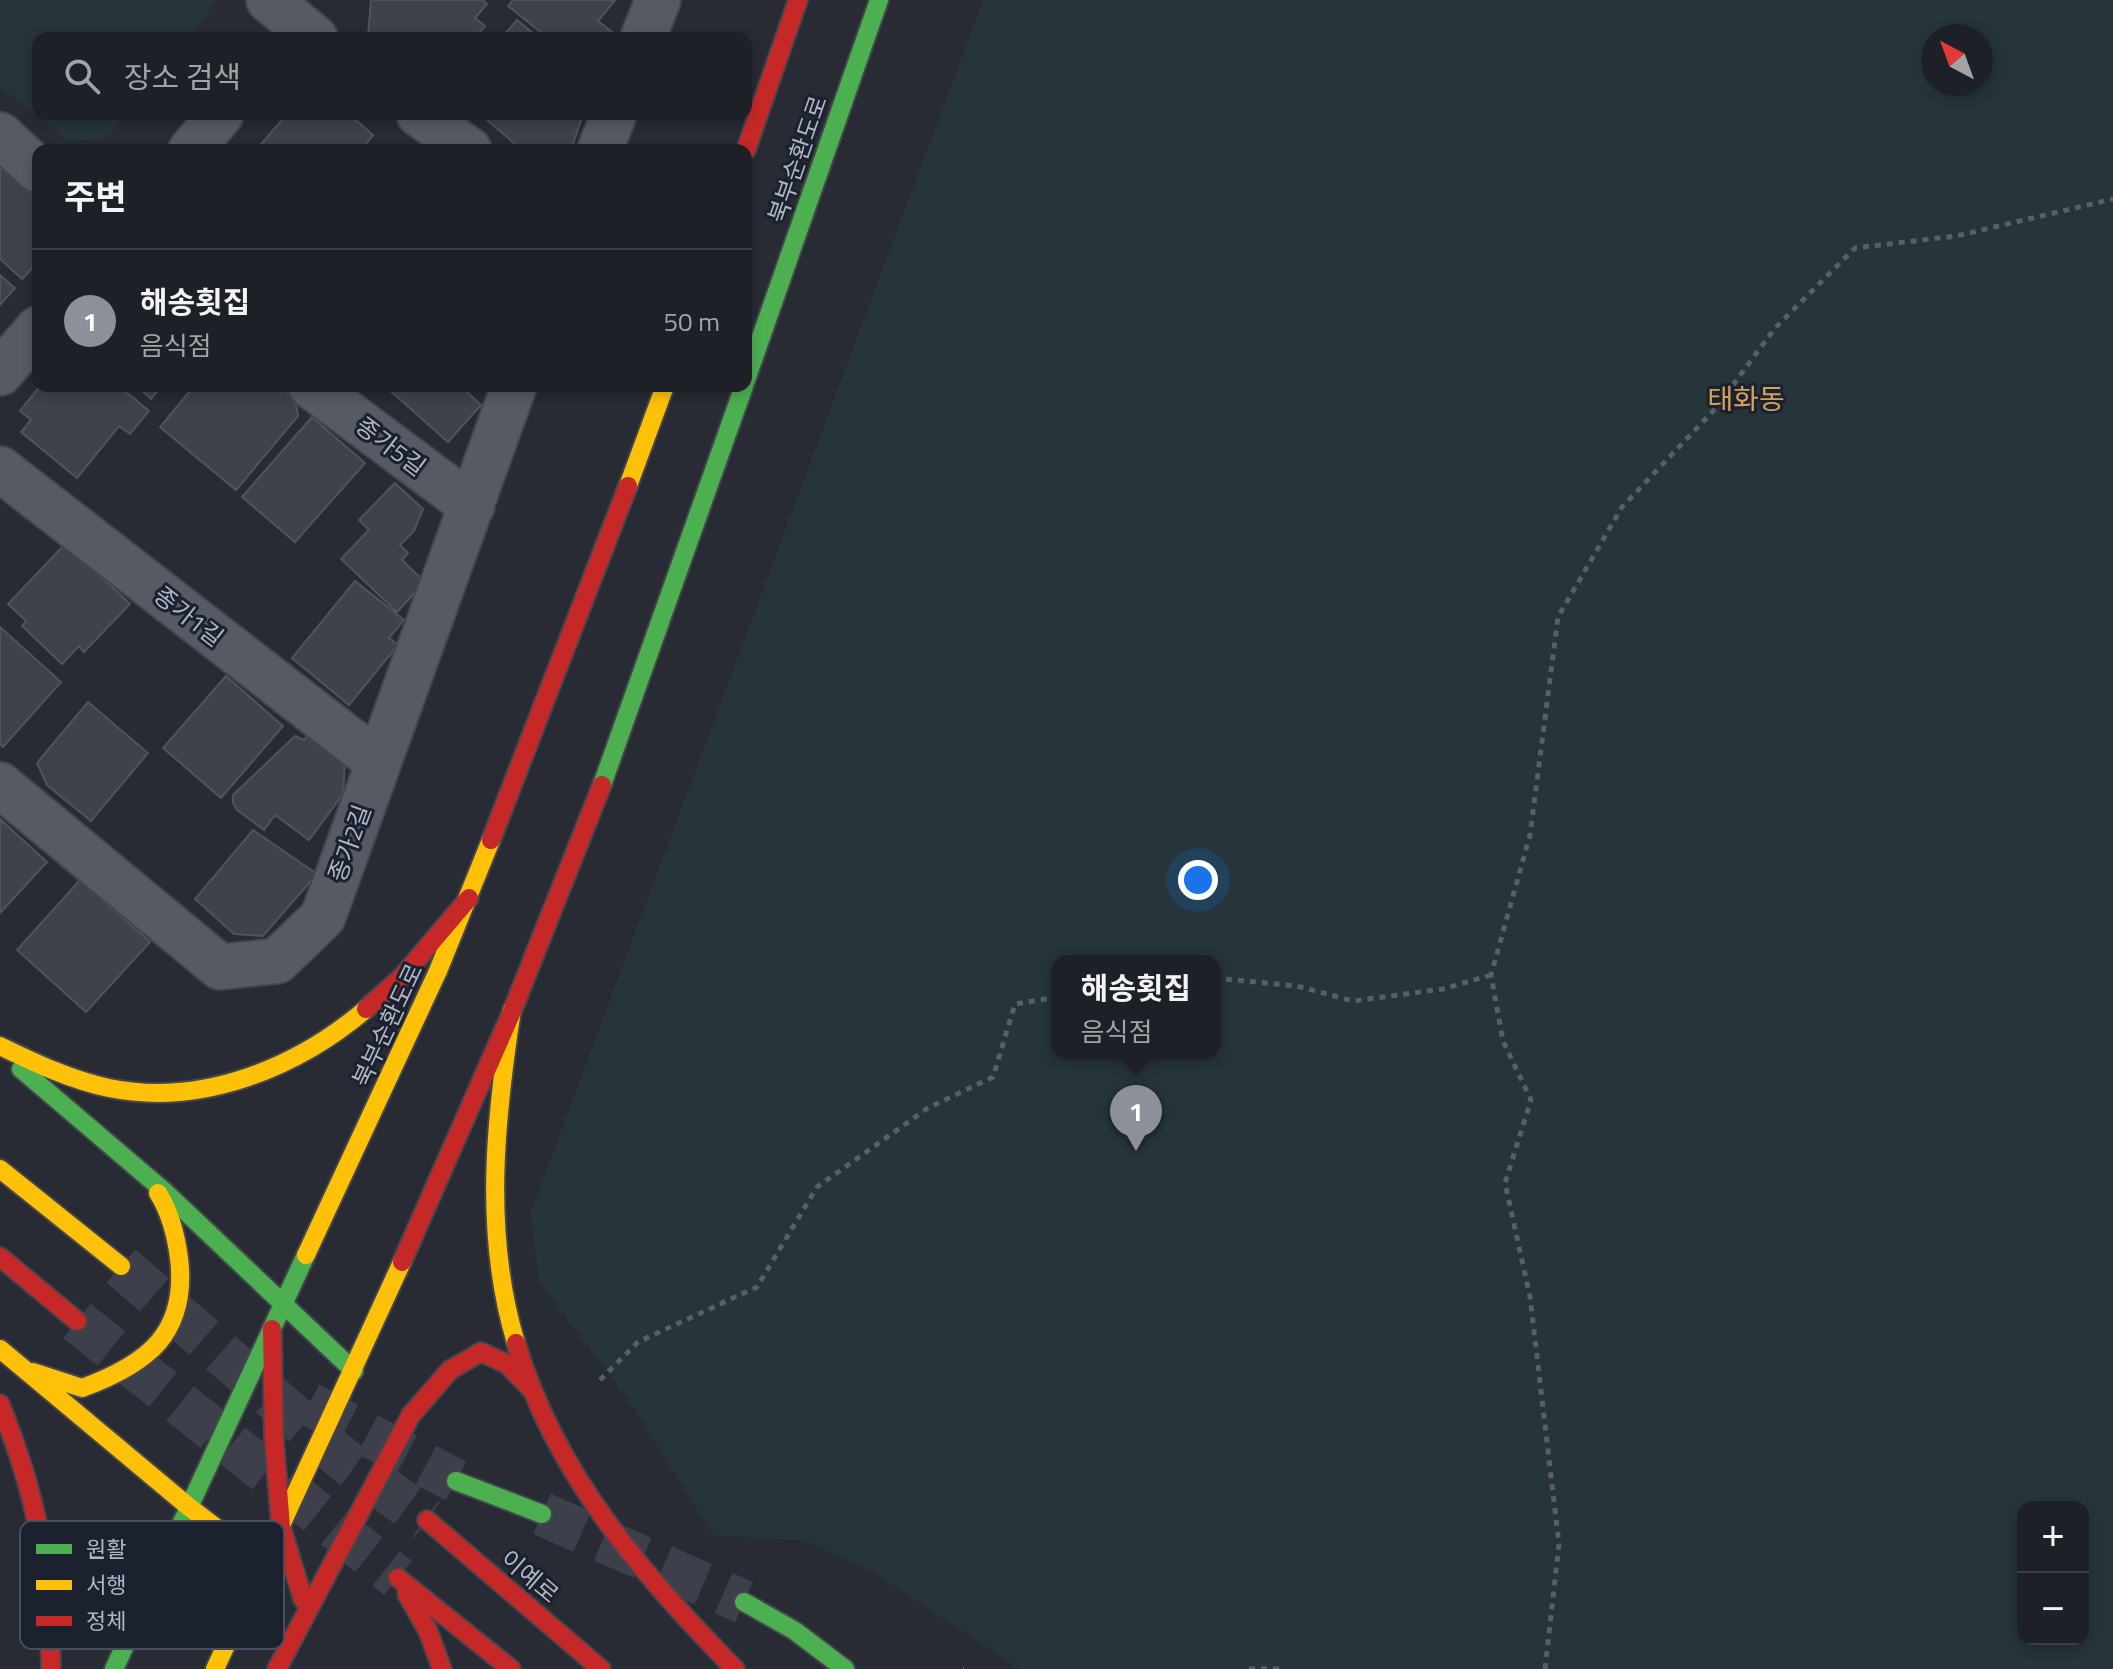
<!DOCTYPE html>
<html lang="ko">
<head>
<meta charset="utf-8">
<style>
	:root { --surface:#1e2027; --page:#2b2d33; --text:#f1f3f6; --muted:#a1a3a7; --line:#3c3e44; --accent:#8c9099 }
	body { margin:0; font-family:"Titillium Web","Noto Sans KR",sans-serif; background:var(--page); color:var(--text) }
	.controls { position:absolute; right:24px; bottom:24px; display:grid; overflow:hidden; border-radius:16px; box-shadow:0 4px 12px #0003 }
	.controls button { width:72px; height:72px; display:grid; place-items:center; padding:0; border:0; border-bottom:2px solid var(--line); background:var(--surface); color:var(--text); font:40px sans-serif }
	.compass { position:absolute; left:1921px; top:24px; width:72px; height:72px; border-radius:50%; background:var(--surface); box-shadow:0 4px 12px #0003; rotate:319deg }
	.you { position:absolute; left:1198px; top:880px; width:28px; height:28px; margin:-20px; border:6px solid #fff; border-radius:50%; background:#1a73e8; box-shadow:0 0 0 12px #1a73e833 }
	.badge { display:grid; place-items:center; width:52px; height:52px; border-radius:50%; background:var(--accent); color:#fff; font-size:26px; font-weight:700 }
	.pin { position:absolute; translate:-50% -66px; filter:drop-shadow(0 2px 4px #0008) }
	.pin::after { content:''; position:absolute; top:42px; width:28px; height:24px; background:inherit; clip-path:polygon(0 0,100% 0,50% 100%) }
	.popup { position:absolute; left:1052px; top:955px; width:168px; height:104px; box-sizing:border-box; display:grid; place-content:center; border-radius:16px; background:var(--surface); filter:drop-shadow(0 2px 6px #0005); font-size:26px; white-space:nowrap; color:var(--muted) }
	.popup b { font-size:30px; color:var(--text) }
	.popup::after { content:''; position:absolute; left:50%; top:100%; margin-left:-16px; border:16px solid transparent; border-top-color:var(--surface) }
	.list { margin:0; padding:0; list-style:none }
	h2 { display:flex; justify-content:space-between; align-items:center; height:104px; margin:0; padding:0 32px; font-size:34px }
	h2 small { font-size:26px; font-weight:400; color:var(--muted) }
	.list li { display:grid; grid-template-columns:52px 1fr auto; gap:24px; align-items:center; box-sizing:border-box; height:144px; padding:0 32px; border-top:2px solid var(--line) }
	.list b { display:block; font-size:30px; white-space:nowrap }
	.list p { margin:0; font-size:26px; white-space:nowrap; color:var(--muted) }
	.list em { font-size:26px; font-style:normal; color:var(--muted) }
	.icon { flex:none; width:44px; height:44px; fill:none; stroke:currentColor; stroke-width:2; stroke-linecap:round; stroke-linejoin:round }
	.map { position:relative; flex:none; width:2113px; height:1669px; overflow:hidden }
	.search { position:absolute; background:var(--surface); box-shadow:0 4px 12px #0003; left:32px; top:32px; width:720px; height:88px; display:flex; align-items:center; gap:20px; box-sizing:border-box; padding:0 28px; border-radius:16px; color:var(--muted); font-size:30px }
	.panel { position:absolute; background:var(--surface); box-shadow:0 4px 12px #0003; left:32px; top:144px; width:720px; height:248px; border-radius:16px }
	.map>svg:first-child { display:block }
	.green { fill:#25353a; fill-rule:evenodd }
	.building { fill:#3f424b; stroke:#50535c; stroke-width:2 }
	.lines { fill:none; stroke-linecap:round; stroke-linejoin:round }
	.highway-tunnel { stroke:#3d404a; stroke-width:44; stroke-dasharray:44 22; stroke-linecap:butt }
	.street-casing { stroke:#44464d; stroke-width:48 }
	.fast-casing { stroke:#44464d; stroke-width:22 }
	.slow-casing { stroke:#44464d; stroke-width:22 }
	.jam-casing { stroke:#44464d; stroke-width:22 }
	.path { stroke:#5a5e67; stroke-width:5; stroke-dasharray:6 6; stroke-linecap:butt }
	.street { stroke:#575a63; stroke-width:44 }
	.fast { stroke:#4caf50; stroke-width:18 }
	.slow { stroke:#ffc107; stroke-width:18 }
	.jam { stroke:#c62828; stroke-width:18 }
	.labels { text-anchor:middle; dominant-baseline:central; stroke-width:6; stroke-linejoin:round; paint-order:stroke }
	.street-label { font-size:24px; fill:#b1b6c7; stroke:#1b212f }
	.quarter-label { font-size:28px; fill:#d4a05e; stroke:#1b212f }
	.key { fill:#1b212f; stroke:#484e5d; stroke-width:2 }
	.key-label { font-size:22px; fill:#b1b6c7 }
</style>
</head>
<body>
<div class="map">
<svg width="2113" height="1669" viewBox="0 0 2113 1669">
	<rect width="100%" height="100%" fill="#282b34"/>
	<path class="green" d="M0,0h218l-30,38h-150v76h89l-20,24 -39,4 -68,-56z
		M983,0h1130v1669h-1093l-149,-98 -65,-30 -93,-6 -81,-129 -93,-125 -9,-67zM1933,36h48v48h-48zM1058,961h156v92h-156zM2023,1507h60v132h-60z"/>
	<path class="building" d="M482,0l5,4 -12,14 10,8 -10,12 -107,-2 3,-36z
		M513,0h102l-17,21 22,17h-72l-40,-32z
		M517,20l22,18h-33l-3,-2z
		M287,114h62l24,21 -12,15h-105z
		M493,114h90l-12,36h-49l-35,-30z
		M0,165l38,34v63l-16,17 -22,-20z
		M0,275l15,13 -15,17z
		M40,386h79l30,25 -19,23 -11,-8 -42,52 -56,-46 10,-12 -11,-9z
		M137,386h25l-11,13z
		M194,386h86l15,13 3,17 -62,74 -76,-63z
		M472,386l-5,6 14,13 -33,37 -62,-55z
		M312,417l53,46 -70,79 -53,-45z
		M395,483l28,26 -9,22 -14,14 8,8 -6,7 23,22 -28,30 -56,-53 28,-29 -10,-10z
		M66,543l64,61 -46,48 -5,-6 -17,18 -40,-38 4,-5 -18,-17z
		M355,581l49,39 -15,18 9,7 -49,60 -57,-47z
		M0,627l61,55 -58,65 -3,-3z
		M226,676l57,50 -62,72 -58,-50z
		M88,702l60,51 -57,68 -44,-36 -10,-22z
		M313,729l32,31 -2,34 -34,46 -34,-25 -11,15 -27,-20 -4,-7v-8l62,-59 9,4z
		M0,819l47,43 -47,51z
		M253,830l64,44 -54,62 -29,-2 -39,-35z
		M80,880l70,62 -64,70 -69,-62z"/>
	<g class="lines">
		<path class="highway-tunnel" d="M121,1266l223,194 83,60
			M77,1321l321,257
			M309,1404l147,77
			M542,1514l202,88"/>
		<defs>
			<path id="street" d="M269,0l46,38
				M643,38l15,-38
				M419,114l50,36
				M0,135l38,35
				M191,150l30,-36
				M600,150l14,-36
				M0,373l38,-44
				M311,386l161,120
				M0,469l378,293
				M0,785l220,182 57,-6 46,-44 191,-531"/>
			<path id="fast" d="M746,380l133,-380
				M602,785l142,-399
				M21,1069l143,122 190,180
				M456,1481l86,33
				M744,1602l51,29 50,38
				M114,1669l192,-414"/>
			<path id="slow" d="M628,486l37,-100
				M512,1010c-17,110 -29,224 4,333
				M0,1046c35,17 71,34 109,42 92,19 188,-20 257,-79
				M0,1169l121,97
				M306,1255l132,-284 53,-131
				M0,1349l189,158 75,57
				M33,1372l49,16c66,-24 106,-55 97,-130 -3,-23 -9,-46 -21,-65
				M215,1669l187,-407"/>
			<path id="jam" d="M746,150l52,-150
				M491,840l137,-354
				M366,1009l36,-32 67,-79
				M0,1257l77,64
				M402,1262l109,-248 91,-229
				M272,1329l2,110 7,88 22,72
				M516,1343c38,129 126,232 219,326
				M0,1404c39,98 49,160 51,265
				M427,1520l174,149
				M398,1578l113,91
				M407,1594l21,37 14,38
				M277,1669l134,-254 39,-45 31,-18 26,12 26,27"/>
		</defs>
		<use href="#street" class="street-casing"/>
		<use href="#fast" class="fast-casing"/>
		<use href="#slow" class="slow-casing"/>
		<use href="#jam" class="jam-casing"/>
		<path class="path" d="M1214,978l83,8 56,15 90,-12 48,-14
			M600,1380l38,-38 119,-55 60,-100 111,-79 65,-31 22,-73 43,-7
			M963,1669h1
			M1249,1669h35
			M1545,1669l14,-125 -29,-247 -25,-114 26,-83 -28,-59 -12,-66 39,-140 28,-218 64,-110 94,-99 59,-80 80,-80 101,-12 157,-37"/>
		<use href="#street" class="street"/>
		<use href="#fast" class="fast"/>
		<use href="#slow" class="slow"/>
		<use href="#jam" class="jam"/>
	</g>
	<g class="labels">
		<g class="street-label">
			<text transform="translate(797 159) rotate(-71)">북부순환도로</text>
			<text transform="translate(391 446) rotate(37)">종가5길</text>
			<text transform="translate(189 616) rotate(38)">종가1길</text>
			<text transform="translate(349 843) rotate(-70)">종가2길</text>
			<text transform="translate(387 1025) rotate(-65)">북부순환도로</text>
			<text transform="translate(530 1576) rotate(40)">이예로</text>
		</g>
		<g class="quarter-label">
			<text x="1746" y="398">태화동</text>
		</g>
	</g>
	<rect x="20" y="1521" width="264" height="128" rx="12" class="key"/>
	<rect x="36" y="1544" width="36" height="10" fill="#4caf50"/>
	<rect x="36" y="1580" width="36" height="10" fill="#ffc107"/>
	<rect x="36" y="1616" width="36" height="10" fill="#c62828"/>
	<g class="key-label">
		<text x="86" y="1557">원활</text>
		<text x="86" y="1593">서행</text>
		<text x="86" y="1629">정체</text>
	</g>
</svg>
<div class="controls">
<button>+</button>
<button>−</button>
</div>
<svg class="compass" viewBox="-18 -18 36 36"><path d="M0-13l5 13h-10z" fill="#e53935"/><path d="M0 13l5-13h-10z" fill="#a1a3a7"/></svg>
<div class="you"></div>
<div class="pin badge" style="left:1136px;top:1151px">1</div>
<div class="popup"><b>해송횟집</b>음식점</div>
<div class="search"><svg class="icon" aria-label="search" viewBox="0 0 24 24"><circle cx="10" cy="10" r="6"/><path d="M15 15l6 6"/></svg>장소 검색</div>
<section class="panel">
<h2>주변<small></small></h2>
<ul class="list">
<li><span class="badge">1</span><div><b>해송횟집</b><p>음식점</p></div><em>50 m</em></li>
</ul>
</section>
</div>
</body>
</html>
